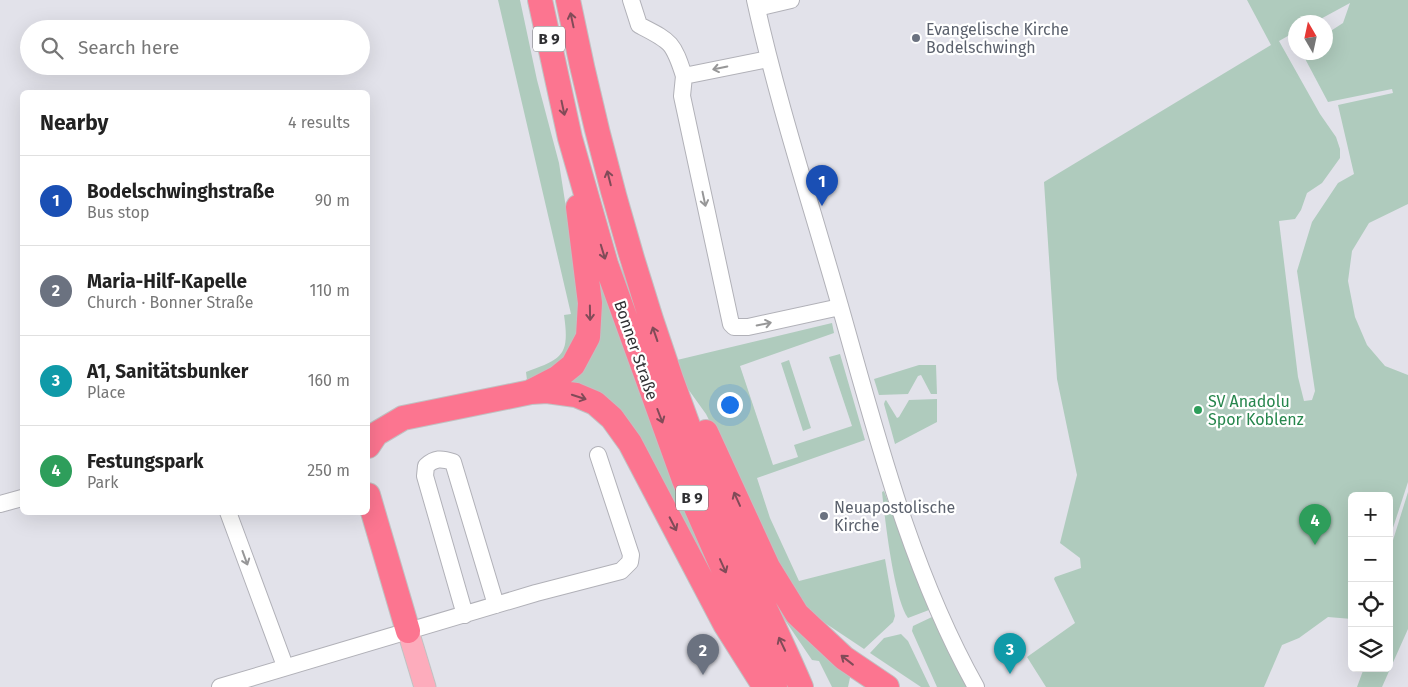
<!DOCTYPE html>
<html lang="en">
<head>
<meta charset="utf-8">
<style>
	:root { --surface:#fff; --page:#f2f2f2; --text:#222; --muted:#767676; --line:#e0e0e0; --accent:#2a72a6 }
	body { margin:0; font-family:"Fira Sans",sans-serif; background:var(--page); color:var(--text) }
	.controls { position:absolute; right:15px; bottom:15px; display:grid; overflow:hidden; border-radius:8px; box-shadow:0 5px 20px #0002 }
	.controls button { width:45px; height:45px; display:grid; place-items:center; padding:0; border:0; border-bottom:1px solid var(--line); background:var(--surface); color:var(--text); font:25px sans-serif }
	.compass { position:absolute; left:1288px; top:15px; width:45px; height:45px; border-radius:50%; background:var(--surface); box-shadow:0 5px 20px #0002; rotate:351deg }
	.you { position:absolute; left:729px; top:404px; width:18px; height:18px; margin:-12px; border:4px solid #fff; border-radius:50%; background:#1a73e8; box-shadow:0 0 0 8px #1a73e833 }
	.badge { display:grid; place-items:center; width:32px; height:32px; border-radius:50%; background:var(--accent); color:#fff; font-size:16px; font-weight:700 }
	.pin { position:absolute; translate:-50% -41px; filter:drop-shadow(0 1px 2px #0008) }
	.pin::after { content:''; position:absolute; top:26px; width:18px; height:15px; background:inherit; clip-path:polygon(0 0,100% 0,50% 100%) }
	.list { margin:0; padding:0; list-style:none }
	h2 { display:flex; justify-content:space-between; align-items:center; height:65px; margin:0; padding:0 20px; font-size:21px }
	h2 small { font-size:16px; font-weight:400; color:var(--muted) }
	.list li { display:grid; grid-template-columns:32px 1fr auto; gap:15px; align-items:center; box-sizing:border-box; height:90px; padding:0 20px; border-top:1px solid var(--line) }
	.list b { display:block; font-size:19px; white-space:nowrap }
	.list p { margin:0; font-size:16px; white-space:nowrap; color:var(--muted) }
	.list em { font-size:16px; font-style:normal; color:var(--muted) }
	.icon { flex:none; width:28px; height:28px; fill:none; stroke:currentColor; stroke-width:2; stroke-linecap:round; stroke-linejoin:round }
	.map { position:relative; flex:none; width:1408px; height:687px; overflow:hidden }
	.search { position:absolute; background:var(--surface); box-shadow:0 5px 20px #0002; left:20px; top:20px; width:350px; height:55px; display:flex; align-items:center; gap:12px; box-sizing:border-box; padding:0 18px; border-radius:28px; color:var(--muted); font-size:19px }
	.panel { position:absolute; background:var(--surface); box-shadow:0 5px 20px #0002; left:20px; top:90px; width:350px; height:425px; border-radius:8px }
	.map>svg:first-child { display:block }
	.green { fill:#afcbbd; fill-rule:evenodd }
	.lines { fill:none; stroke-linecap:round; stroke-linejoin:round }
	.minor-casing { stroke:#b1b1b8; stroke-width:18 }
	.major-casing { stroke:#c1c1c2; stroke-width:23 }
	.highway-casing { stroke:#c1c1c2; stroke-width:26 }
	.minor { stroke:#fff; stroke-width:16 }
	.major { stroke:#fdacbc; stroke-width:21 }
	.highway { stroke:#fc7590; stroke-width:24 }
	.oneway { stroke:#814b58 }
	.oneway2 { stroke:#979798 }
	.worship-dot { fill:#6b7280; stroke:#fff; stroke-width:2 }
	.leisure-dot { fill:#2e9e5b; stroke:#fff; stroke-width:2 }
	.labels { text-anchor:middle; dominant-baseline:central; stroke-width:4.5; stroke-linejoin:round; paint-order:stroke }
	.shield { fill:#fff; stroke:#6d6d70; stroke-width:1 }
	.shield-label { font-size:15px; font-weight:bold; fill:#2f2f32 }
	.worship-label { font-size:16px; fill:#5b616d; stroke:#fff; text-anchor:start }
	.street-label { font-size:16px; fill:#2f2f32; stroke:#fff }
	.leisure-label { font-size:16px; fill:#27864d; stroke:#fff; text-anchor:start }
</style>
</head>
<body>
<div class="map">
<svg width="1408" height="687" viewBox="0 0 1408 687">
	<rect width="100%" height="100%" fill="#e2e2ea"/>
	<path class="green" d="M498,0h22l17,80 22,83 25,160 -14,36 -43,21 -1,-8c36,-13 44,-16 38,-57l7,-1z
		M1247,0h161v204l-39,19 -17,28 -4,30 7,36 12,28 18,21 23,9v107l-19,58v-44h-37v123l-24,-2 -29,21 -17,7 -18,42h-218l-19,-30 48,-34 -21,-44 1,-2 26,-9 -1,-10 -20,-15 17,-68 -20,-96 -13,-197 227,-137zM1350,3l-7,20 -17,11v18l-24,1 26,49 64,-13 1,4 -55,12 16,69 -16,9 -26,39 -15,49 18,120 -3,9 -8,1 -6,-24 -19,-156 16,-2 6,-9 6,-17 15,-10 18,-25v-9l-4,-12 -16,-23 -41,-73 16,-9 1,-10h19z
		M587,243l151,384 -76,-139 -100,-105 17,-14z
		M832,323l2,10 -94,33 33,99 25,-8 -4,-12 58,-19 -23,-69 11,-3 25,86 -108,38 13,40 29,63 86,-22 10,57 -2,6 -29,27 -57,-38 -22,-28 -69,-149 -10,-20 -18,-25 -11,-29z
		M789,360l22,68 -8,3 -22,-68z
		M919,365h17l1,29h-6l-10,-19 -3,1 -10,18 -29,1 -5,-16z
		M937,399v23l-42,22 -11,-40 1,-3 1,-1 11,18 2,-1 10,-17z
		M884,491l45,119 -21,8c-14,-19 -23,-98 -26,-126z
		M1408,492v137l-26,58h-25l7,-19h25v-115z
		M734,508l117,165 -3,14h-16l-13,-26 -7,-1 -44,-65z
		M932,617l35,70h-30l-25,-56 1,-5z
		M901,634l7,7 22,46h-9l-51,-34 14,-15z"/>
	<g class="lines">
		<defs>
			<path id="minor" d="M631,0l8,25c31,16 34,16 45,51
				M755,0c23,104 56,204 85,306 37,130 70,263 136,381
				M757,8l34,-8
				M768,59l-84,17 -2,20 49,228 3,3h14l92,-20
				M0,504l22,-6
				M228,512l57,154
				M465,615l-40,-139 1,-10c9,-8 15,-8 27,-4l43,143
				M220,687l316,-94 85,-22 9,-9 1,-7 -33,-100"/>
			<path id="major" d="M408,631l17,56"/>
			<path id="highway" d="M540,0l30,138 36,126 78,216 91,207
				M568,0c34,170 83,337 148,498 26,64 58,126 85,189
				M532,391l25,-13 16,-13 15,-28 2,-34 -12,-96
				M706,432l62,135 29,47 47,44 43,29
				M368,446l8,-12 27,-16 128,-26 16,-1 29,4 19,8 17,15 18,25 95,181 36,57
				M368,495l40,136"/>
		</defs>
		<use href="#minor" class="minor-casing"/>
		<use href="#major" class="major-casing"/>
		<use href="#highway" class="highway-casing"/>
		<use href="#minor" class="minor"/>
		<use href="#major" class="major"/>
		<use href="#highway" class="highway"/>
	</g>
	<defs><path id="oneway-shaft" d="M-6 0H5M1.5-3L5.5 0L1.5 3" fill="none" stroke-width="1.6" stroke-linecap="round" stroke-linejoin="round" transform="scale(1.25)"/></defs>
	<g class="oneway">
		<use href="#oneway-shaft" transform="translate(572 20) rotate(-102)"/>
		<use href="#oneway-shaft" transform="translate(563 108) rotate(78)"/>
		<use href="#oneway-shaft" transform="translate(609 178) rotate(-104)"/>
		<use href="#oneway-shaft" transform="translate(603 252) rotate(73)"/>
		<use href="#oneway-shaft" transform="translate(590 313) rotate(89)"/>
		<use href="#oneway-shaft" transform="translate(655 334) rotate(-109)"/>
		<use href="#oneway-shaft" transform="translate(579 397) rotate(18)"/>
		<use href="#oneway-shaft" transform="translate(660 416) rotate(69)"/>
		<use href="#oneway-shaft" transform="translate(737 499) rotate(-114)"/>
		<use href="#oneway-shaft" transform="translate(673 524) rotate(63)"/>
		<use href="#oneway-shaft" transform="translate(723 566) rotate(66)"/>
		<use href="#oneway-shaft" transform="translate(782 644) rotate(-115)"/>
		<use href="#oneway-shaft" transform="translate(847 660) rotate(-142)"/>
	</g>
	<g class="oneway2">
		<use href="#oneway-shaft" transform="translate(720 68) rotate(168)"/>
		<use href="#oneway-shaft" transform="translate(704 199) rotate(78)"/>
		<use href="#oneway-shaft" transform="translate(764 324) rotate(-12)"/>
		<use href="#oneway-shaft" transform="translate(245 558) rotate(70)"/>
	</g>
	<g class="worship-dot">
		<circle cx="916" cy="38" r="5"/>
		<circle cx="824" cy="516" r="5"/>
	</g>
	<circle class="leisure-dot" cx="1198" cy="410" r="5"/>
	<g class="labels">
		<g class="shield">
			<rect x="533" y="26.5" width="32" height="25" rx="4"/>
			<rect x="676" y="485.5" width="32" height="25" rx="4"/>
		</g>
		<g class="shield-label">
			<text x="549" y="39">B 9</text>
			<text x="692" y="498">B 9</text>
		</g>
		<g class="worship-label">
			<text x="926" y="29">Evangelische Kirche<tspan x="926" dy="18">Bodelschwingh</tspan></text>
			<text x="834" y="507">Neuapostolische<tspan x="834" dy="18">Kirche</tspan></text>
		</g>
		<g class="street-label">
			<text transform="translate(636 350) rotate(71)">Bonner Straße</text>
		</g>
		<g class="leisure-label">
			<text x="1208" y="401">SV Anadolu<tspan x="1208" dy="18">Spor Koblenz</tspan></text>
		</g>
	</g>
</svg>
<div class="controls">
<button>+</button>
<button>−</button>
<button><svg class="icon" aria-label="locate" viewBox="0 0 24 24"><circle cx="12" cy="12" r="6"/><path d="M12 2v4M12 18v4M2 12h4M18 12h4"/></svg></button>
<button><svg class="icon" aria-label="layers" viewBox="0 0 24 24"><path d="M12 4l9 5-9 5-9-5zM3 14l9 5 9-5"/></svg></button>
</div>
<svg class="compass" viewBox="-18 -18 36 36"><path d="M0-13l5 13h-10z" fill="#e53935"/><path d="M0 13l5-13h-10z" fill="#767676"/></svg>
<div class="you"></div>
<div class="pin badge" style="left:822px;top:206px;background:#1a4fb4">1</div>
<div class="pin badge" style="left:703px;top:675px;background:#6b7280">2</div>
<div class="pin badge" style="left:1010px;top:674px;background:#0f9aa8">3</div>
<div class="pin badge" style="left:1315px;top:545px;background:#2e9e5b">4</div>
<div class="search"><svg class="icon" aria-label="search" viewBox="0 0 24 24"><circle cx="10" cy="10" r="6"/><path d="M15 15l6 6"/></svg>Search here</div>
<section class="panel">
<h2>Nearby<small>4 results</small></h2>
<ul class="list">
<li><span class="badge" style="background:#1a4fb4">1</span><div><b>Bodelschwinghstraße</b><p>Bus stop</p></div><em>90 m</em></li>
<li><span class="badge" style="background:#6b7280">2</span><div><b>Maria-Hilf-Kapelle</b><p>Church · Bonner Straße</p></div><em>110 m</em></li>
<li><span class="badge" style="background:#0f9aa8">3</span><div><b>A1, Sanitätsbunker</b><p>Place</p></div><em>160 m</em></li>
<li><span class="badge" style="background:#2e9e5b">4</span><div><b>Festungspark</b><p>Park</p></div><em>250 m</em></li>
</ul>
</section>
</div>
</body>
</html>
